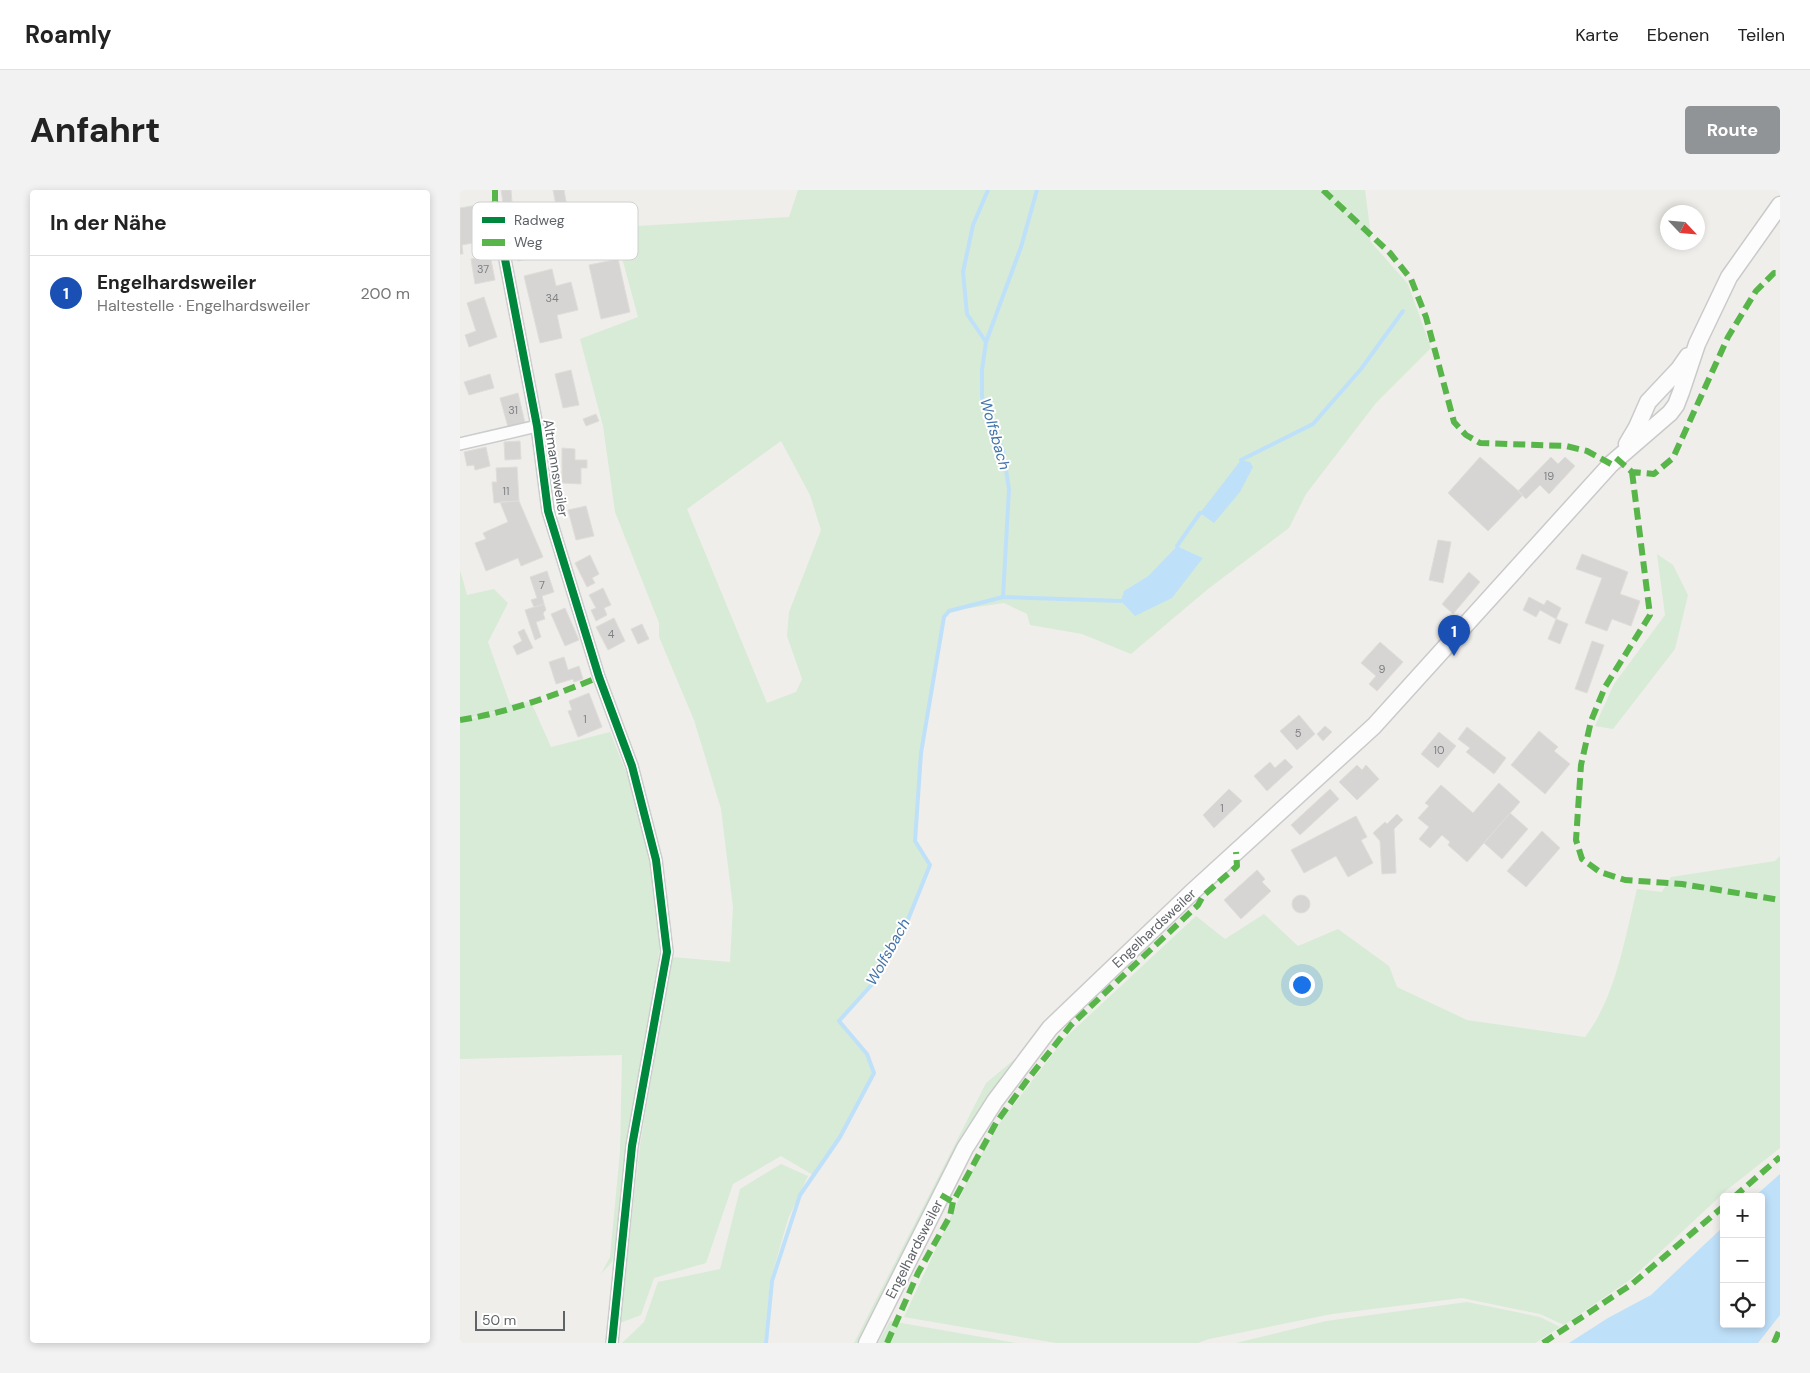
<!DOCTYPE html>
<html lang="de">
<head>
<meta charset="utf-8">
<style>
	:root { --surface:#fff; --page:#f2f2f2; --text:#222; --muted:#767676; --line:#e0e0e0; --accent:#919496 }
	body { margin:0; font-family:"DM Sans",sans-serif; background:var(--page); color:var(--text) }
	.controls { position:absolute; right:15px; bottom:15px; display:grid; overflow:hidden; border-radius:5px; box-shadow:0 2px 8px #0003 }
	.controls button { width:45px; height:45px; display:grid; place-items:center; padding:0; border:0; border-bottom:1px solid var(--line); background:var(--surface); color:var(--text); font:25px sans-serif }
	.compass { position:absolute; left:1200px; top:15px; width:45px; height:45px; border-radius:50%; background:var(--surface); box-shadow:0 2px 8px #0003; rotate:116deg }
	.scale { position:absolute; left:15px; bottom:12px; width:90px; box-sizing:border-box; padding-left:5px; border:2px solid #5f6368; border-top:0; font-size:14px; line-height:18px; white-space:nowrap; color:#5f6368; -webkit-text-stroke:4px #fff; paint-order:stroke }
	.you { position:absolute; left:841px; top:794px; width:18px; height:18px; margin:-12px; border:4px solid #fff; border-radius:50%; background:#1a73e8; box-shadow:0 0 0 8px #1a73e833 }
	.badge { display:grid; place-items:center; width:32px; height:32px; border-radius:50%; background:var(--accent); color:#fff; font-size:16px; font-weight:700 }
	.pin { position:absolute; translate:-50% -41px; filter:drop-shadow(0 1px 2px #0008) }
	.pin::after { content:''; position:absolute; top:26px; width:18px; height:15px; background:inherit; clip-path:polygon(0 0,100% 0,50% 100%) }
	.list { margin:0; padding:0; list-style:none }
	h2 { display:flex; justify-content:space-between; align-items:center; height:65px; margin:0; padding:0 20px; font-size:21px }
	h2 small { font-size:16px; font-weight:400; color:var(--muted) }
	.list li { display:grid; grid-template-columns:32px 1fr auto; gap:15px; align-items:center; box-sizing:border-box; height:75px; padding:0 20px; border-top:1px solid var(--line) }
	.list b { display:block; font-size:19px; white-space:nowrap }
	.list p { margin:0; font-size:16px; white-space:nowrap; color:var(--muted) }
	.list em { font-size:16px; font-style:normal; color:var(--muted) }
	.icon { flex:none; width:28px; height:28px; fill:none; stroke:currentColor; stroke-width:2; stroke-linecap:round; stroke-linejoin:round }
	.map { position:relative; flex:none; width:1320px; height:1153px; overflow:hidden; border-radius:5px }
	header { display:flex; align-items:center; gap:30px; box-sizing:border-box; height:70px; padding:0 25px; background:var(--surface); border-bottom:1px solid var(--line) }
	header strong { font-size:24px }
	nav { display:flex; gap:28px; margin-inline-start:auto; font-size:18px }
	.intro { display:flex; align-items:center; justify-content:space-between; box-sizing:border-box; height:120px; padding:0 30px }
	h1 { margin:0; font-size:35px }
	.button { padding:12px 22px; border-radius:5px; background:var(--accent); color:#fff; font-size:18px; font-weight:700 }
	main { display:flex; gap:30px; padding:0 30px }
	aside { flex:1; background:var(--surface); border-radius:5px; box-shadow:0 2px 8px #0003 }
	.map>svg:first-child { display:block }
	.green { fill:#d8ebd6; fill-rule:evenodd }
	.water { fill:#bfe0f9 }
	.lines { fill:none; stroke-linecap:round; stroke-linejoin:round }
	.stream { stroke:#bfe0f9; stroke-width:4 }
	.building { fill:#d6d5d3; stroke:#deddd9 }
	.minor-casing { stroke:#cbcccc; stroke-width:14 }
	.secondary-casing { stroke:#cacacb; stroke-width:19 }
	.minor { stroke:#fdfcfc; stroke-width:11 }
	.secondary { stroke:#fdfcfc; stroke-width:16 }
	.quiet { stroke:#58b549; stroke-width:6; stroke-dasharray:12 6; stroke-linecap:butt }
	.cycleway-casing { stroke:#fff; stroke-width:11 }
	.cycleway { stroke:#00873e; stroke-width:8 }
	.labels { text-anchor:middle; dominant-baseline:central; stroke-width:4; stroke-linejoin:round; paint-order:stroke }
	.number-label { font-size:11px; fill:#7e8184 }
	.street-label { font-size:14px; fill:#5f6368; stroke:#fff }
	.water-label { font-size:15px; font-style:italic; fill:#4174aa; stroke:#fff }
	.key { fill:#fff; stroke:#cfd0d2; stroke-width:1 }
	.key-label { font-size:14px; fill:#5f6368 }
</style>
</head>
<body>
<header>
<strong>Roamly</strong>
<nav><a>Karte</a><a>Ebenen</a><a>Teilen</a></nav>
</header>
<div class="intro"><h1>Anfahrt</h1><a class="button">Route</a></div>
<main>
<aside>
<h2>In der Nähe<small></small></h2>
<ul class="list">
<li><span class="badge" style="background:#1a4fb4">1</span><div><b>Engelhardsweiler</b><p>Haltestelle · Engelhardsweiler</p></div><em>200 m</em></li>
</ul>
</aside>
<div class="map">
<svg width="1320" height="1153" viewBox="0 0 1320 1153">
	<rect width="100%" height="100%" fill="#efeeea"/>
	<path class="green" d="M338,0h567l6,46 -1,5 38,43 23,64 -55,55 -70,91 -17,34 -81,61 -77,65 -49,-20 -52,-9 -3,-11 -23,-11 -55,8 -4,6 -24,136 -6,88 15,24 -27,67 -28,49 -36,40 28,33 7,19 -34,64 -27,38 -32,-19 -48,28 -27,79 -52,15 -13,37 -21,8 20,-178 32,-188 58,5 3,-55 -12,-98 -27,-89 -35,-83v-14l-44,-111 -12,-86 -23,-87 58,-22 -20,-74 -33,-14 204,-12zM321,251l29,54 11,35 -32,82 -2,24 15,43 -6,13 -29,11 -80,-194zM717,356l26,12 -79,33 24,-15z
		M1197,364l16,11 15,30 -13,54 -62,80 -18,-3 19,-42 51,-69z
		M0,380l7,25 27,-6 14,14 -20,39 22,62 21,-2 20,45 59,-15 20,50 20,74 11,75 -6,60 -26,150 -15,111 -2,10 -11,12 9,-17 10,-105 2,-97 -162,4v-337l47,-13 -47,11z
		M1320,666v292l-52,41 -97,90 -67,46 -24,-11 -78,-16 -130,16 -123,25 -11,4h-142l-152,-26 70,-150 25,-43 66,-86 131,-122 29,23 39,-25 34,32 40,-17 51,37 8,21 70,33 118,17c31,-40 40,-100 52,-148l25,3 9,-15 104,-16z
		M556,868v2l-156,283h-6l132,-260z
		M321,974l27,12 -20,43 -18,63 -6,61h-142l22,-21 14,-40 62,-13 20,-80z
		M1007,1112l73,15 20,10 -25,16h-299l90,-22z
		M430,1131l126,22h-138z"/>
	<path class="water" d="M781,270l9,2 3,5 -13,25 -26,31 -14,-10z
		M717,356l26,12 -31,40 -37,18 -14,-15 3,-10 24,-15z
		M1320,984v141l-22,28h-189l39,-25 43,-23 73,-69v98h37v-127h-7z"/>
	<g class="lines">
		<path class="stream" d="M526,152l-19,-28 -4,-42 10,-47 15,-35
			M781,270l72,-36 48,-55 42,-58
			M717,356l23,-33
			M543,407l6,-108 -6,-38 -21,-54v-27l4,-28 35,-95 16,-57
			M306,1153l6,-62 28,-86 40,-58 34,-64 -7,-19 -28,-33 36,-40 28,-49 27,-67 -15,-24 6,-88 23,-136 5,-6 54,-14 118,4"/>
	</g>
	<path class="building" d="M41,0h10l1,12 -9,1z
		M93,0h11l9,50 -10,2z
		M23,14l6,36 -27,5 1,9h-3v-46z
		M86,51l3,13 -31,7 -3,-13z
		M30,65l5,25 -20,4 -4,-25z
		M158,69l12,53 -29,7 -12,-54z
		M92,79l4,17 15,-4 7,28 -21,5 5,23 -22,5 -16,-67z
		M24,107l13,40 -28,10 -4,-12 11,-4 -9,-28z
		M111,180l8,35 -16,3 -8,-34z
		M30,184l4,14 -25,7 -5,-13z
		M58,203l7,30 -17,4 -8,-29z
		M136,224l3,7 -13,5 -3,-7z
		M60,251l1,18 -16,1 -1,-18z
		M26,257l4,19 -15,4 -1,-5 -7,1 -3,-14z
		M102,258l13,1v11h12v8h-6v16l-19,-1z
		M1020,267l43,38 -35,36 -40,-38z
		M1091,267l7,7 7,-7 10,9 -26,28 -9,-9 -14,14 -8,-8z
		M57,277l2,34 -25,2 -2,-21h5l-1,-14z
		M59,311l24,56 -22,9 -3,-8 -32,13 -11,-28 11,-4 -3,-6 25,-11 -8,-20z
		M126,316l8,30 -18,4 -8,-30z
		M978,350l13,2 -8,41 -14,-3z
		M1122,364l46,18 -8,22 20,7 -9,25 -19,-7 -5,12 -22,-8 17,-45 -26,-9z
		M130,365l9,19 -7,4 3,5 -8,4 -12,-24z
		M87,381l7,21 -12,4 2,8 -10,3 -3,-7 6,-2 -7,-21z
		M1009,382l11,10 -27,32 -11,-10z
		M143,398l8,17 -7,3 3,7 -11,6 -5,-11 5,-2 -7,-13z
		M1069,407l15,8 3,-5 14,8 -5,11 -16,-9 -4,7 -13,-7z
		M84,414l2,6 -3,3 2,6 -9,3 5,15 -6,3 -10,-30z
		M105,418l14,32 -14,6 -14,-32z
		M154,428l11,23 -17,9 -12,-23z
		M1096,429l12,5 -8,20 -12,-5z
		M182,434l7,15 -11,5 -7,-15z
		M64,439l9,19 -16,7 -4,-9 9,-5 -4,-9z
		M1132,451l12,4 -17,48 -12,-4z
		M920,452l23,20 -26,29 -8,-7 7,-8 -15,-13z
		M104,467l4,13 11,-4 4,13 -9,3 -1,-3 -17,5 -7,-22z
		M129,503l13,34 -24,10 -10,-26 4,-1 -3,-9z
		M839,525l16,19 -18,16 -17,-19z
		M865,536l7,6 -9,9 -6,-7z
		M1007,537l39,31 -12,16 -28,-22 4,-4 -12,-9z
		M1079,541l19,16 -4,4 16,13 -25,30 -34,-29z
		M979,542l17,14 -18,22 -17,-14z
		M825,569l8,8 -26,24 -13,-15 16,-14 5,6z
		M897,575l5,5 4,-5 13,14 -22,21 -18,-18z
		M1039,593l21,19 -53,60 -19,-17 2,-3 -8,-7 -12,13 -11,-9 10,-12 -11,-9 11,-12 -4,-3 16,-18 32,28z
		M769,599l13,12 -28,27 -11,-13z
		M870,599l9,10 -39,36 -9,-10z
		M1050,623l18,16 -26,30 -18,-16z
		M937,624l6,6 -9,9 2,44 -14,1 -2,-33 -7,-8 12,-11 2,2z
		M896,626l11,21 -6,3 12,23 -25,14 -12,-21 -32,17 -13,-23z
		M1082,641l18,17 -34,39 -19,-16z
		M797,680l8,9 -3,3 9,9 -30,28 -17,-19z
		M832 714a9 9 0 1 1 18 0a9 9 0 1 1-18 0Z"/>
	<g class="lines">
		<defs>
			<path id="minor" d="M35,17l42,219 11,85 51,166 33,89 24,94 11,92 -35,194 -20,197
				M0,254l77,-18"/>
			<path id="secondary" d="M1167,254l10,-17 11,-25 31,-33 9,-13
				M407,1153l98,-195 30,-47 55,-73 140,-134 184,-168 237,-262 59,-51 6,-8 5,-13 16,-48 32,-67 51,-72"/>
		</defs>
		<use href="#minor" class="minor-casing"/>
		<use href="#secondary" class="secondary-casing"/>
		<use href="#minor" class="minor"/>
		<use href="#secondary" class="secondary"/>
		<path class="quiet" d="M35,0v17
			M863,0l67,63 21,26 15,38 28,105 12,13 14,8 86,3 21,5 24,13
			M1156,268l16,14 22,2 19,-16 55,-121 28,-46 18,-18h6
			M1172,282l18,143 -45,72 -14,34 -10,44 -5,75 6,19 18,13 25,8 57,4 98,16
			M0,530c46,-7 96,-25 139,-43
			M481,1005l12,7
			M1274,1007l46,-40
			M427,1153l31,-70 32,-57 3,-14 43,-79 32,-44 43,-54 127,-120 5,-9 34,-30 -1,-14
			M1083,1153l89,-59 92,-78
			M1314,1153l6,-14"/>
		<defs>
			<path id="cycleway" d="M35,17l42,219 11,85 51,166 33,89 24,94 11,92 -35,194 -20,197"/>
		</defs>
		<use href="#cycleway" class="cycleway-casing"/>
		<use href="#cycleway" class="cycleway"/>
	</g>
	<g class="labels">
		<g class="number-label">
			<text x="23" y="79">37</text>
			<text x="92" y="108">34</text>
			<text x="53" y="220">31</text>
			<text x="1089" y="286">19</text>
			<text x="46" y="301">11</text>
			<text x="82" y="395">7</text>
			<text x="151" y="444">4</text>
			<text x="922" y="479">9</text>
			<text x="125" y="529">1</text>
			<text x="838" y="543">5</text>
			<text x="979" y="560">10</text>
			<text x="762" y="618">1</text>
		</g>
		<g class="street-label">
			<text transform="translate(96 278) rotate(81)">Altmannsweiler</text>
			<text transform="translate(694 738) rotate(-43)">Engelhardsweiler</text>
			<text transform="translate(454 1059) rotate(-63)">Engelhardsweiler</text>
		</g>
		<g class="water-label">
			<text transform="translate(535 244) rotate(74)">Wolfsbach</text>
			<text transform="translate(428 762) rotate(-61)">Wolfsbach</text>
		</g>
	</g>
	<rect x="12" y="12" width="166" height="58" rx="8" class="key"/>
	<rect x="22" y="27" width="23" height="6" fill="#00873e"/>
	<rect x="22" y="49" width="23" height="7" fill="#58b549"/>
	<g class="key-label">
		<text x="54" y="35">Radweg</text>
		<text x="54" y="57">Weg</text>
	</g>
</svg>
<div class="controls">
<button>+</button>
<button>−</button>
<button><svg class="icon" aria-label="locate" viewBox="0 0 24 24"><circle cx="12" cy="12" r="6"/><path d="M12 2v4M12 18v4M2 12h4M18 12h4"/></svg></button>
</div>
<svg class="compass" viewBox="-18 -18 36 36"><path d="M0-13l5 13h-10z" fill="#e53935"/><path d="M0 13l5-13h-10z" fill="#767676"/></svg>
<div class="scale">50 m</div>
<div class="you"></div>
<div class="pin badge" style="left:994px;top:466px;background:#1a4fb4">1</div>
</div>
</main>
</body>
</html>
